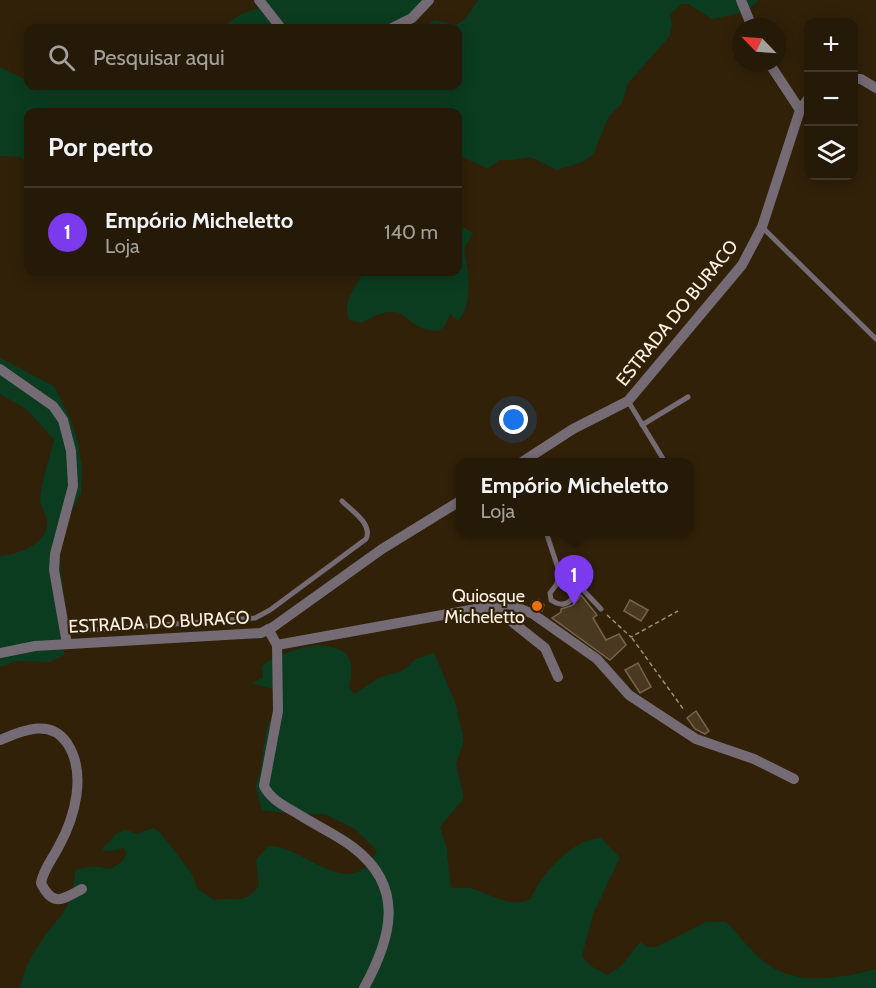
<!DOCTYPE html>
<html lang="pt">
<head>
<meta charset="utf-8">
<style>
	:root { --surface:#251907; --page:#312615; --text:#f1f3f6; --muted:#a3a09b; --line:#423828; --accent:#7c3aed }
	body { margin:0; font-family:Cabin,sans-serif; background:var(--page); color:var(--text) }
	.controls { position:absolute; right:18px; top:18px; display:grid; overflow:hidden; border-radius:12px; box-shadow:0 3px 15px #0003 }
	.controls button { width:54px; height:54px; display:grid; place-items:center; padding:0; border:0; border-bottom:2px solid var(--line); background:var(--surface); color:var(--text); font:30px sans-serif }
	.compass { position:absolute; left:732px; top:18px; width:54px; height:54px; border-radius:50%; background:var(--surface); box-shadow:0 3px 15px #0003; rotate:295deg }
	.you { position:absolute; left:514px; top:420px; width:21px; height:21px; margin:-15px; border:4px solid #fff; border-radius:50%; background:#1a73e8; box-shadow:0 0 0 9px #1a73e833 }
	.badge { display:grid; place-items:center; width:39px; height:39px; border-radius:50%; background:var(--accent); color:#fff; font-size:20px; font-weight:700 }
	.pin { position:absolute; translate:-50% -50px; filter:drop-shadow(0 2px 3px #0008) }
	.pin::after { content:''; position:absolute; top:32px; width:21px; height:18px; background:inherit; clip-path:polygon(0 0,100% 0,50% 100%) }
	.popup { position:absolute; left:456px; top:458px; width:237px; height:78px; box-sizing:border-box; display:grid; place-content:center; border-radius:12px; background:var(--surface); filter:drop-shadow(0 2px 4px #0005); font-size:20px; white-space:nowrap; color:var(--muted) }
	.popup b { font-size:22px; color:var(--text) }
	.popup::after { content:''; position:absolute; left:50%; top:100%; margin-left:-12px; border:12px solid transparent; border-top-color:var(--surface) }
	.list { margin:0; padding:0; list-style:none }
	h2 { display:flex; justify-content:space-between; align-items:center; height:78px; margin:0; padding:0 24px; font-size:26px }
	h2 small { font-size:20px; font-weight:400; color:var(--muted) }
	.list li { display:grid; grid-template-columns:39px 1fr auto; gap:18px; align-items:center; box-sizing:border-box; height:90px; padding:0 24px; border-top:2px solid var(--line) }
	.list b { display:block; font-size:22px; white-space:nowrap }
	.list p { margin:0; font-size:20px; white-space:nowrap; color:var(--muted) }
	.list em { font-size:20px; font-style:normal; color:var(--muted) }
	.icon { flex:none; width:33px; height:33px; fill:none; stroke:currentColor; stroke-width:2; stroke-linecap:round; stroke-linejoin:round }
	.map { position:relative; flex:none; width:876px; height:988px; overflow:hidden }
	.search { position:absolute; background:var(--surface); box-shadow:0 3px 15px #0003; left:24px; top:24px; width:438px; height:66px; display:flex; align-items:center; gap:15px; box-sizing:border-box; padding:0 21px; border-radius:12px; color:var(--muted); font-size:22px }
	.panel { position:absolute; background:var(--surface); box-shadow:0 3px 15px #0003; left:24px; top:108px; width:438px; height:168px; border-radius:12px }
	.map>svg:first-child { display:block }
	.green { fill:#0b3c1f }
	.building { fill:#4a3921; stroke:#77644b; stroke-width:1.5 }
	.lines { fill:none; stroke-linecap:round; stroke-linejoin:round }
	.path { stroke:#9b8e7b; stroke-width:1.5; stroke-dasharray:4.5 3; stroke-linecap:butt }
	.lane { stroke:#756b75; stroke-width:5 }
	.street { stroke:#756b75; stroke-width:10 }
	.food-dot { fill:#e8710a; stroke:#312109; stroke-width:2 }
	.labels { text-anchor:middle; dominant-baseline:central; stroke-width:4.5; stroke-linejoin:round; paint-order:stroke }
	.street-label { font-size:18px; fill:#fcf1e3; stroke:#312109 }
	.poi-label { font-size:18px; fill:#fcf1e3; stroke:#312109; text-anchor:end }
</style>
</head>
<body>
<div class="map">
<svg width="876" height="988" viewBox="0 0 876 988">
	<rect width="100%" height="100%" fill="#312109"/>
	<path class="green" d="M258,0h168l-18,17 -30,11h-157l20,-14 21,-7z
		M478,0h281l-14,12 -33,7 -24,-15h-6l-12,10 2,12 -3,11 -41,46 -6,20 -13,13 -16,39 -11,7 -25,8 -27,-13 -17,3h-14l-11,9 -30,-14v-43h-430v50l-8,-5 -20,-1v-89l28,14v5h430v-58h-34l10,-8 22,5 9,-6z
		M458,224l15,9 -9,17c5,19 9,56 -6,71l-8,-7 -6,13 -6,4c-41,-1 -24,-37 -77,-8l-12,-3c-7,-18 6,-33 15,-48h94z
		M0,358l54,28 18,36 6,20 4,27 -1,24 -11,21 -11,36 6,60 -1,45 -15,7 -32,-1 -17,6v-111c19,-1 49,-13 47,-35 -1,-8 -7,-14 -7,-23 2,-19 10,-40 14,-59l-28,-30 -26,-15z
		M317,645c32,2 39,13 32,42l5,7 26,-17 22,-6 14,-12 18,-6 21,49 9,39 -8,23 8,34 -24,29 6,19 5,41c6,2 13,0 19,1 22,6 38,21 61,11 9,-25 43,-61 70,-61l19,20 -27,56 -11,42 9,10 17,9 13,-9 19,-24 8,5h8l50,-25h20c12,12 22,26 35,37 31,28 78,20 115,10v19h-856c3,-14 8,-27 16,-39 19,-32 38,-36 39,-79l18,-4 17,3 13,-8 3,-8 -2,-5 -13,3 -9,-1 13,-15 10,-6 12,5 16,-6 7,4 32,42 5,14 17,12c21,-4 27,7 45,-14l-3,-26 12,-14c38,-1 82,60 109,5l-22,-22 -31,-15h-30l-32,-4c-2,-7 -5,-16 -6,-23 0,-5 3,-9 4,-14 5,-27 3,-53 24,-74l-12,-10 -20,-6 11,-6 -1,-11c14,-12 37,-18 55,-21z"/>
	<path class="building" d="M581,595l16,20 -4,3 13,22 13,-6 7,11 -16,15 -58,-42 9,-6v-3l12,-4z
		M539,600l5,5 -2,6 -11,-6 2,-4z
		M630,600l18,10 -7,11 -17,-10z
		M638,663l13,24 -11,6 -15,-23z
		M696,711l13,20 -4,3 -10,-5 -8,-11z"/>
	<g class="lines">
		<path class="path" d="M607,615l24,22 47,-26
			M632,638l52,72"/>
		<path class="lane" d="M762,227l114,112
			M628,401l37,61
			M642,425l46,-28
			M546,532l13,39 11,5 31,33
			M559,571l-2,13 -7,9 1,7c16,11 24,-2 27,-16
			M83,628l10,2 162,-12 15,-8 96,-71c7,-15 -14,-28 -24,-38"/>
		<path class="street" d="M259,0l22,28
			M741,0l11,27
			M392,28l20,-10 17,-18
			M769,63l31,47
			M854,79h7l15,9
			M0,369l53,37 10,14 8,31 2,35 -18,68 -1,16 13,74
			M522,462l51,-33 55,-28 114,-136 20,-38 38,-117 8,-11
			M492,606l17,-2 24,10 64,45 32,36 67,44 58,20 40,20
			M268,629l9,16 215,-39 53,42 13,29
			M277,645l1,66 -14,75c7,15 25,22 39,31 16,10 36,19 51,31 52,40 37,91 10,140
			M0,653l35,-7 226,-13 12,-6 109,-78 78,-48
			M0,740c22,-9 50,-22 67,3 20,30 8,74 -8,103 -6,12 -16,24 -18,37 12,25 22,16 41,6"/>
	</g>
	<circle class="food-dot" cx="537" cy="606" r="6"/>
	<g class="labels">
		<g class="street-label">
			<text transform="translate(677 313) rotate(-51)">ESTRADA DO BURACO</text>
			<text transform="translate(159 622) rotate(-3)">ESTRADA DO BURACO</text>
		</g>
		<g class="poi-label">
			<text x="525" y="596">Quiosque<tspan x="525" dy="21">Micheletto</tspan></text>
		</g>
	</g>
</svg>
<div class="controls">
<button>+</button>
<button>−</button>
<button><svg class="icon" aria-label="layers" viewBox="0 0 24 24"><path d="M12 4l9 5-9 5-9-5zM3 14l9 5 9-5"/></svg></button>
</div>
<svg class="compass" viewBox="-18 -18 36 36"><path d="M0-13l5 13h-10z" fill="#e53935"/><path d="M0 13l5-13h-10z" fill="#a3a09b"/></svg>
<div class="you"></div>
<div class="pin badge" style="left:574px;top:605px">1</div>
<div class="popup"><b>Empório Micheletto</b>Loja</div>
<div class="search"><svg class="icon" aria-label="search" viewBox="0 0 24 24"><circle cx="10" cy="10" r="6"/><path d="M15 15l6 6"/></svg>Pesquisar aqui</div>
<section class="panel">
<h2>Por perto<small></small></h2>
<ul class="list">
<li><span class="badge">1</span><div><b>Empório Micheletto</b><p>Loja</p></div><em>140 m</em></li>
</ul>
</section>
</div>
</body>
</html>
